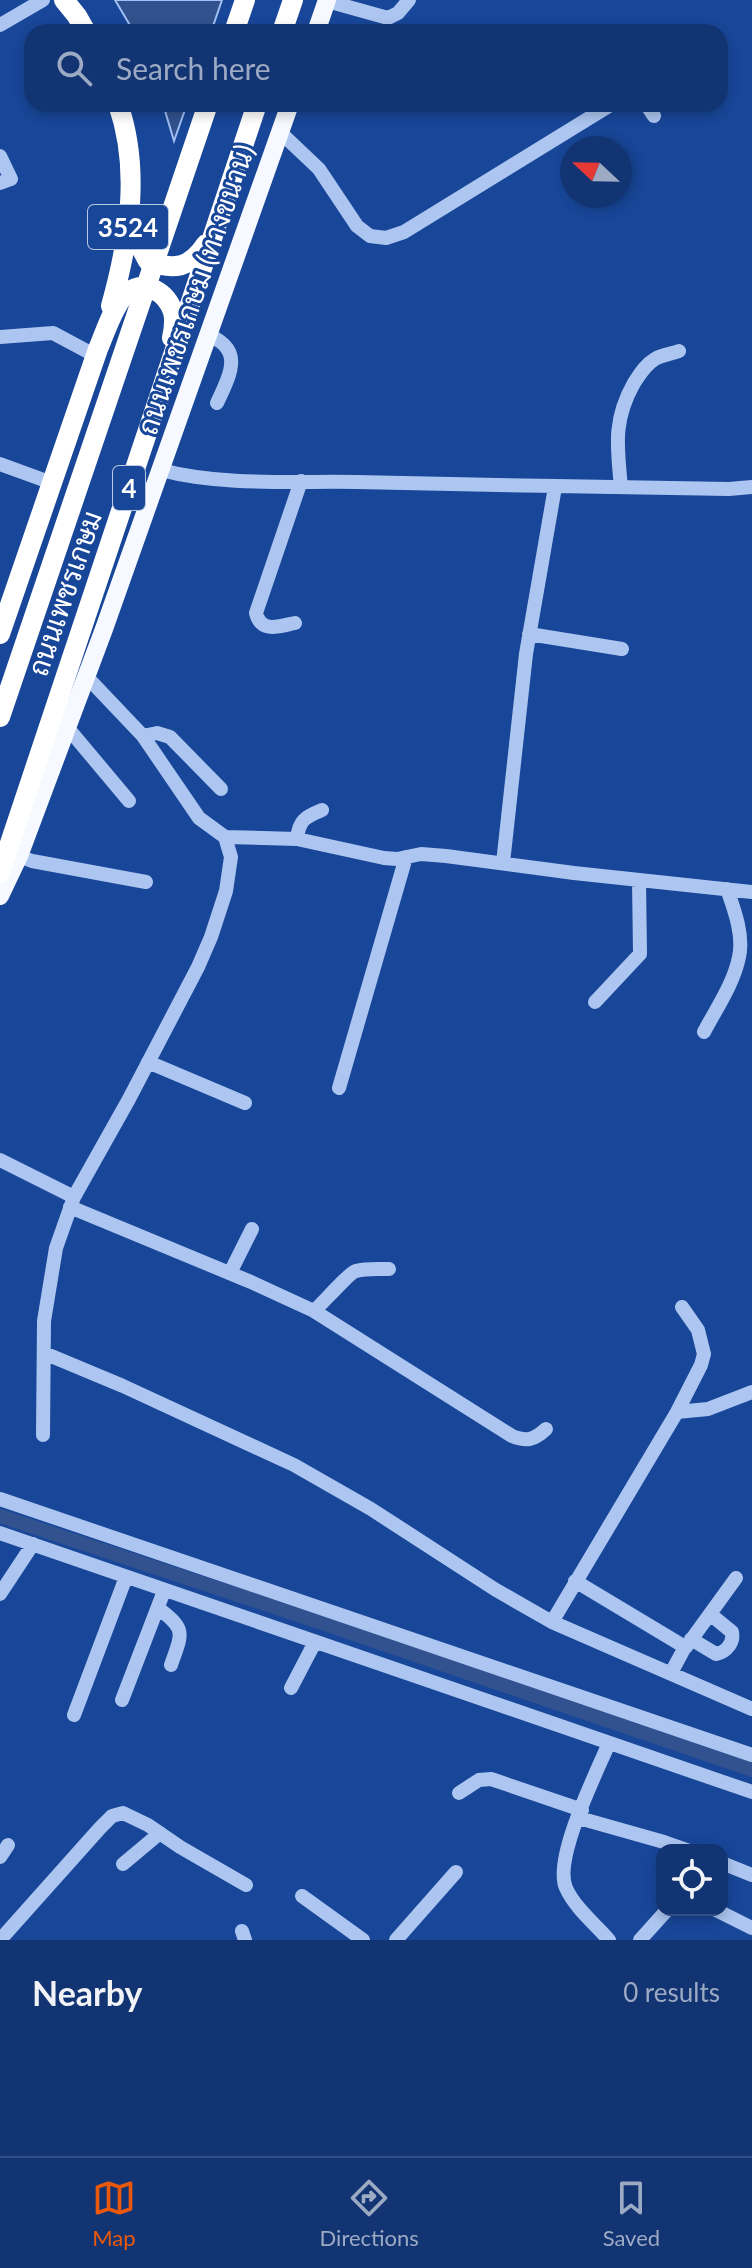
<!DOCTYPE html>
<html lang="en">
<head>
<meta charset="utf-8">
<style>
	:root { --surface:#123472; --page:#1b3c77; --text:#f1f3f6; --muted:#9caac4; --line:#314f84; --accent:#ea580c }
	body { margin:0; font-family:Lato,Sarabun,sans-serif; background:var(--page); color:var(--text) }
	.controls { position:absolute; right:24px; bottom:24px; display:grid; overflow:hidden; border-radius:16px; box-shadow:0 4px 12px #0003 }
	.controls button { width:72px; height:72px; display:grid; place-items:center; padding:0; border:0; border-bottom:2px solid var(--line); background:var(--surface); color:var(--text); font:40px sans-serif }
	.compass { position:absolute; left:560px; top:136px; width:72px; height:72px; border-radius:50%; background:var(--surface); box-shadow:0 4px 12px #0003; rotate:292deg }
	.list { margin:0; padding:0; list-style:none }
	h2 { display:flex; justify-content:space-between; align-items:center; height:104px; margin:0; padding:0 32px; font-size:34px }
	h2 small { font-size:26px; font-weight:400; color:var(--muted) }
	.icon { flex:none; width:44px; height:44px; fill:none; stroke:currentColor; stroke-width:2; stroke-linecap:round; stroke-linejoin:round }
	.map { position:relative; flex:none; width:752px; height:1940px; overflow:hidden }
	.search { position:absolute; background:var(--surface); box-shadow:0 4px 12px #0003; left:24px; right:24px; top:24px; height:88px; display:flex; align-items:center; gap:20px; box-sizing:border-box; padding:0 28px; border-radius:24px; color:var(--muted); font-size:30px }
	.sheet { height:216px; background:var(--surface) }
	nav { display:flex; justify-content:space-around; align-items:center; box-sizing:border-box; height:112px; border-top:2px solid var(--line); background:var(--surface); font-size:22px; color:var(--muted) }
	nav a { display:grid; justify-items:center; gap:4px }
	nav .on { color:var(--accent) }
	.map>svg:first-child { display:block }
	.water { fill:#32528f; stroke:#9fbff3; stroke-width:2 }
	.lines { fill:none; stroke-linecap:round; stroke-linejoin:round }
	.canal { stroke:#32528f; stroke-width:14 }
	.minor { stroke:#acc6f1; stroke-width:14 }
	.major { stroke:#f6f9ff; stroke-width:18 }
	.highway { stroke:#fff; stroke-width:20 }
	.highway-bridge { stroke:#fff; stroke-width:20 }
	.labels { text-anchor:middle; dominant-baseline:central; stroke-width:6; stroke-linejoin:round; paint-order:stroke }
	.shield { fill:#184698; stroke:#bac8e0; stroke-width:2 }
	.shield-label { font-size:26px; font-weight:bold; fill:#fff }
	.street-label { font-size:28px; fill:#fff; stroke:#184698 }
</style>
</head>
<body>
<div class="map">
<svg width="752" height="1940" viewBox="0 0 752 1940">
	<rect width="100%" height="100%" fill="#184698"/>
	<path class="water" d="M115,0h107l-11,32h-77z
		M163,104h24l-13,37z"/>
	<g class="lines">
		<path class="canal" d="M0,1516l322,107 430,147"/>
		<path class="minor" d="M327,1l61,17 10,-5 11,-13
			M0,25l43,-25
			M646,104l8,12
			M280,132l39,37 38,57 13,10 16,2 18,-6 208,-128
			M0,156l11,23 -11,4
			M209,334c5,4 12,7 16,12 15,15 -1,41 -8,57
			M0,337l53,-4 43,23
			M0,464l52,19
			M161,470c60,16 133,11 195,12 124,3 249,5 373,7l23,-2
			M621,487c-4,-41 -8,-67 13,-104 6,-9 11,-18 21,-24 6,-4 16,-5 24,-8
			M295,623c-15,3 -34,11 -39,-10l45,-132
			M529,634l93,15
			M86,676l57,60 56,82 26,19 72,2 87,19 13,1 24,-5 25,2 128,17 178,19
			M67,727l62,74
			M143,736l14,-3 13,4 51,52
			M297,839c2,-19 8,-22 25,-29
			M19,856l13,5 114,21
			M503,863l23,-209 29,-167
			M595,1002l45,-48 -1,-74
			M704,1032c12,-23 30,-49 35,-75 5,-22 -5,-48 -12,-68
			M148,1062l97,41
			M339,1088l67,-231
			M0,1160l74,37
			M70,1207l181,75 63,29c8,-7 36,-39 42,-40 10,-3 23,-2 33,-2
			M230,1273l22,-44
			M314,1311l198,125c15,6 22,4 34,-7
			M44,1353l79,33 171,79 77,44 125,81 56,32 200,87
			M677,1412l31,-3 44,-17
			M43,1435l1,-114 12,-73 18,-51 55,-98 69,-132 13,-30 15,-46 5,-34 -6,-20
			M0,1499l752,256
			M0,1533l752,259
			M575,1581l110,66 -14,26
			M0,1594l33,-50
			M158,1608c29,22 24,25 13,57
			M552,1622l125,-210 24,-47 3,-11 -6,-24 -16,-23
			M691,1639l25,15c11,-2 18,-12 16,-22l-22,-18
			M686,1647l50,-69
			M291,1688l24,-46
			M122,1700l42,-109
			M74,1715l52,-138
			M609,1743c-13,31 -56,116 -43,145 9,20 29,36 43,52
			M459,1793l20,-13 12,-1 91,31
			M579,1818l85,24 23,8
			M0,1857l8,-12
			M722,1863l30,12
			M123,1864l37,-31
			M302,1896l61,44
			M716,1910l36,18
			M242,1931l3,9
			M0,1940l100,-112 12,-12 11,-3 25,12 32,22 66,38
			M396,1940l60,-68
			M640,1940l27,-30"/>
		<path class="major" d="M316,32l11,-32
			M0,896l19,-40 85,-227 186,-525"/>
		<path class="highway" d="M64,0l13,16 9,16
			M234,32l11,-32
			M282,32l11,-32
			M138,214l3,34 7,13c26,10 42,7 58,-17
			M111,306c18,-65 30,-136 7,-202
			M0,634l98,-285c7,-16 17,-48 30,-57 18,-13 39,1 45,20 2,8 1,17 -1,26
			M0,873l257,-769"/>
		<path class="highway-bridge" d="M0,717l208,-613"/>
	</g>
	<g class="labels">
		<g class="shield">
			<rect x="88" y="205" width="80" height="44" rx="6"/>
			<rect x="113" y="466" width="32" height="44" rx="6"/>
		</g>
		<g class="shield-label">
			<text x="128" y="227">3524</text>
			<text x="129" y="488">4</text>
		</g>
		<g class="street-label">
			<text transform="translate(195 289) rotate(-71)">ถนนเพชรเกษม (ทางขนาน)</text>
			<text transform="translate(64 593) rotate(-71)">ถนนเพชรเกษม</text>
		</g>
	</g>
</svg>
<div class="controls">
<button><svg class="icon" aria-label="locate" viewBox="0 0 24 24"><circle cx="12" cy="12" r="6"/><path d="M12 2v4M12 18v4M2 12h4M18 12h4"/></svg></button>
</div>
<svg class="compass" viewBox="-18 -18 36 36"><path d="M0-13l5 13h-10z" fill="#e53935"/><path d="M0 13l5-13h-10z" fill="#9caac4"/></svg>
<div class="search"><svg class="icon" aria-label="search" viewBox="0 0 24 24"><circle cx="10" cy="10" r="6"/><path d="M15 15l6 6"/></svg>Search here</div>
</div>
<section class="sheet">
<h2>Nearby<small>0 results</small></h2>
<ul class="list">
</ul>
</section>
<nav>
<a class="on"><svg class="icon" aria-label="map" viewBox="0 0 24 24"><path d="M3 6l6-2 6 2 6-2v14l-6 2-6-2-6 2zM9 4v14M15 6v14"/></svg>Map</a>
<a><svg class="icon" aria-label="directions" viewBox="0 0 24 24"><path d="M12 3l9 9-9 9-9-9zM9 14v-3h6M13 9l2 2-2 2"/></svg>Directions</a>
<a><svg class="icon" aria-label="saved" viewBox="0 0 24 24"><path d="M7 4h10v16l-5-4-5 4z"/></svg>Saved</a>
</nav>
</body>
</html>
